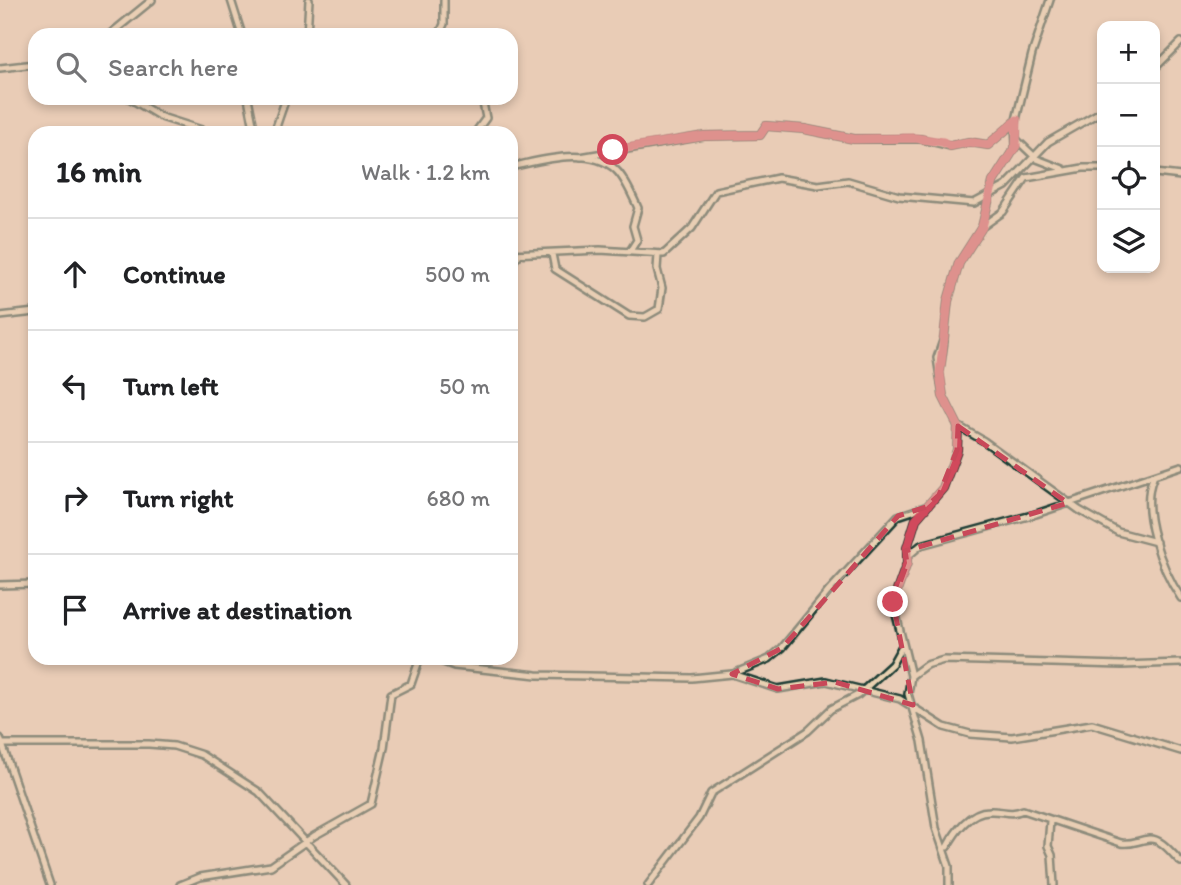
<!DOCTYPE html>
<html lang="en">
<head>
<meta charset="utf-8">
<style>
	:root { --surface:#fff; --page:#f6f6f6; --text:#202124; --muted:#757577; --line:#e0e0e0 }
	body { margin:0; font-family:Itim,sans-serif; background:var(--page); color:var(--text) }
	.controls { position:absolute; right:21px; top:21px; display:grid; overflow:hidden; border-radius:14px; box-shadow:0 4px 10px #0003 }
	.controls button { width:63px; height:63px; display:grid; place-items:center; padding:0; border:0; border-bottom:2px solid var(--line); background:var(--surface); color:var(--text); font:35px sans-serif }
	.stop { position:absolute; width:21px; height:21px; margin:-16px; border:5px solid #d1495b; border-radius:50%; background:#fff }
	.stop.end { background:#d1495b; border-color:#fff; box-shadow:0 2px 7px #0008 }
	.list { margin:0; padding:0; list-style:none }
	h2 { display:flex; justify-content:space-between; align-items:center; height:91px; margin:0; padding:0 28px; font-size:30px }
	h2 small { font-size:23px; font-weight:400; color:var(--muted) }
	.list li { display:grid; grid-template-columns:46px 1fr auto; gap:21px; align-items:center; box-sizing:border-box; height:112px; padding:0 28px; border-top:2px solid var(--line) }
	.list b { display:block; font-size:26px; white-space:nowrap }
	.list em { font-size:23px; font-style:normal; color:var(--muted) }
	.icon { flex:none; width:38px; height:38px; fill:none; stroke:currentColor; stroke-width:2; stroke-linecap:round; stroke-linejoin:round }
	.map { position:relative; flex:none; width:1181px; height:885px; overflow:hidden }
	.search { position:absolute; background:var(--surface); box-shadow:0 4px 10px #0003; left:28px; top:28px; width:490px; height:77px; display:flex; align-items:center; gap:18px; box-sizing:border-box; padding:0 24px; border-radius:21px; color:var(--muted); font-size:26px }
	.panel { position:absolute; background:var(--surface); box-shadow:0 4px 10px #0003; left:28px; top:126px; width:490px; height:539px; border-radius:21px }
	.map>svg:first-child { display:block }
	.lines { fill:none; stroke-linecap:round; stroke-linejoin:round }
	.street-casing { stroke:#1f3d34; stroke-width:10 }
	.street { stroke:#e8d1b1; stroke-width:5 }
	.route { stroke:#d1495b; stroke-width:9 }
	.marked { fill:none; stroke:#c84859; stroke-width:5; stroke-dasharray:14 9; stroke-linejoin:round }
</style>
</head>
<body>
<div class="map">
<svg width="1181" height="885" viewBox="0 0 1181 885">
	<rect width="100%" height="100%" fill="#e9ccb7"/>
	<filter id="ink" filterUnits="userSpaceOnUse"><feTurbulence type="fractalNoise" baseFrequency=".0143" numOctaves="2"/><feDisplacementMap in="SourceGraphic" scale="14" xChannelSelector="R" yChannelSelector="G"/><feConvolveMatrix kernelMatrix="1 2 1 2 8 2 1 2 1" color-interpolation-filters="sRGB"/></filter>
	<g filter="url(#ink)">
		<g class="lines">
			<defs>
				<path id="street" d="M231,0l11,35
					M109,35l43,-35
					M307,35l2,-35
					M439,35l5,-11v-24
					M0,68l35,-4
					M1155,68l26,-26
					M129,98l32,19 50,16
					M248,98l7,35
					M274,133l12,-35
					M475,133l11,-15 -4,-20
					M1017,140l20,19 26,10
					M580,157l124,-21 56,-1 6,-9 38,3 50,10h67l29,7 19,-4 19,3 27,-23
					M511,167c29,-7 80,-21 105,3 9,8 17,27 22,38l-5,18 4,14 -7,11
					M1155,173l26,3
					M982,227l21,-15 23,-34 57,-10h19
					M511,254l89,-4 64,4 28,-26 24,-37 62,-13 40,7 30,-4 51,15 75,7 32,-17 42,-44 54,-31
					M552,254l3,15 74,47 16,1 14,-8 3,-21 -5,-19 1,-14
					M511,263l8,-8
					M0,316l35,-4
					M940,370l4,-29
					M958,426l26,15 95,69 39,22 38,10
					M1153,478c-14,32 9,92 28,120
					M908,556l13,-11 115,-31 145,-48
					M0,585l35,-1
					M433,658l21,8 83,9 155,3 40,-4 46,15 48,-8 74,18 44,28 26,7 42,3 80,-13 89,27
					M735,673l34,-14 13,-11 46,-56 70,-76 27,-9
					M911,676l15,-11 18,-5 178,5 59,-2
					M0,738l50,147
					M3,744h146l25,2 28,9 57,37 87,93
					M1050,821l-2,25 4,9 2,30
					M947,847c8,-15 23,-36 42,-36 13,-1 21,5 34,-1l98,33c11,2 17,-3 28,-4 13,-1 23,15 32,23
					M180,885l20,-8 71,-11 43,-30 57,-32 13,-56 7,-54 20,-10 9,-26
					M648,885l51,-67 12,-25 97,-62 23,-22 27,-14 34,-31 10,-18
					M949,885v-19l-13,-38 -14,-87 -14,-47 3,-18 -18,-74 14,-39v-15l9,-29 27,-31 14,-38 1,-24 -15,-30 -6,-38 7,-20 4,-37 11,-38 23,-36 11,-45 23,-36 -1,-22 17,-70 18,-54"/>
			</defs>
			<use href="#street" class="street-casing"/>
			<use href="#street" class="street"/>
		</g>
	</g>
	<g class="lines" filter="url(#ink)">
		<path class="route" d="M613,150l91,-14 56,-1 6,-9 38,3 50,10 61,-1 28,4 7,4 19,-4 19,3 29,-25 -1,26 -23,36 -11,45 -23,36 -11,38 -8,72 3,23 15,30 -1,24 -14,38 -27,31 -9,29v15l-14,39"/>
	</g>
	<path d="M0 0H1181V885H0ZM958,426l110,77 -163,48 2,12 -14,39 20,103 -78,-23 -57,7 -46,-15 50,-26 116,-132 28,-9 13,-12 18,-45z" fill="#e9ccb7" fill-opacity=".55" fill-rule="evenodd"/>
	<path class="marked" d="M958,426l110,77 -163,48 2,12 -14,39 20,103 -78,-23 -57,7 -46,-15 50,-26 116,-132 28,-9 13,-12 18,-45z"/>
</svg>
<div class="controls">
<button>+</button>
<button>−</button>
<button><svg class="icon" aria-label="locate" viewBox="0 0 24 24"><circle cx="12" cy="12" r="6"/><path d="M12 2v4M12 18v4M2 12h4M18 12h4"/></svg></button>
<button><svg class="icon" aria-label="layers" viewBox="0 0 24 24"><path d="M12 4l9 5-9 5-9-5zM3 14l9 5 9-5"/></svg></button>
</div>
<div class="stop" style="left:613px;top:150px"></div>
<div class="stop end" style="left:893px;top:602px"></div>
<div class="search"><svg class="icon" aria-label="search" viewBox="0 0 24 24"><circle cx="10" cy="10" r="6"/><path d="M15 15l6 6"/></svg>Search here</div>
<section class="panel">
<h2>16 min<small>Walk · 1.2 km</small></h2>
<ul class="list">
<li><svg class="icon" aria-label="ahead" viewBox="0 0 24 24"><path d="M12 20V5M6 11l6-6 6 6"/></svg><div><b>Continue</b></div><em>500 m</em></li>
<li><svg class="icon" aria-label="left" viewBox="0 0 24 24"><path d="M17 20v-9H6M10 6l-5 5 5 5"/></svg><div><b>Turn left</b></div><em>50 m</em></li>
<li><svg class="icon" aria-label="right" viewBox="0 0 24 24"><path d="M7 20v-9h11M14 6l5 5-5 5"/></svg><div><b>Turn right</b></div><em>680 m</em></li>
<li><svg class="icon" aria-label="arrive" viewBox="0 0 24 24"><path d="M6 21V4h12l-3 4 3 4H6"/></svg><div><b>Arrive at destination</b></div></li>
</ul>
</section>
</div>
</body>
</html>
